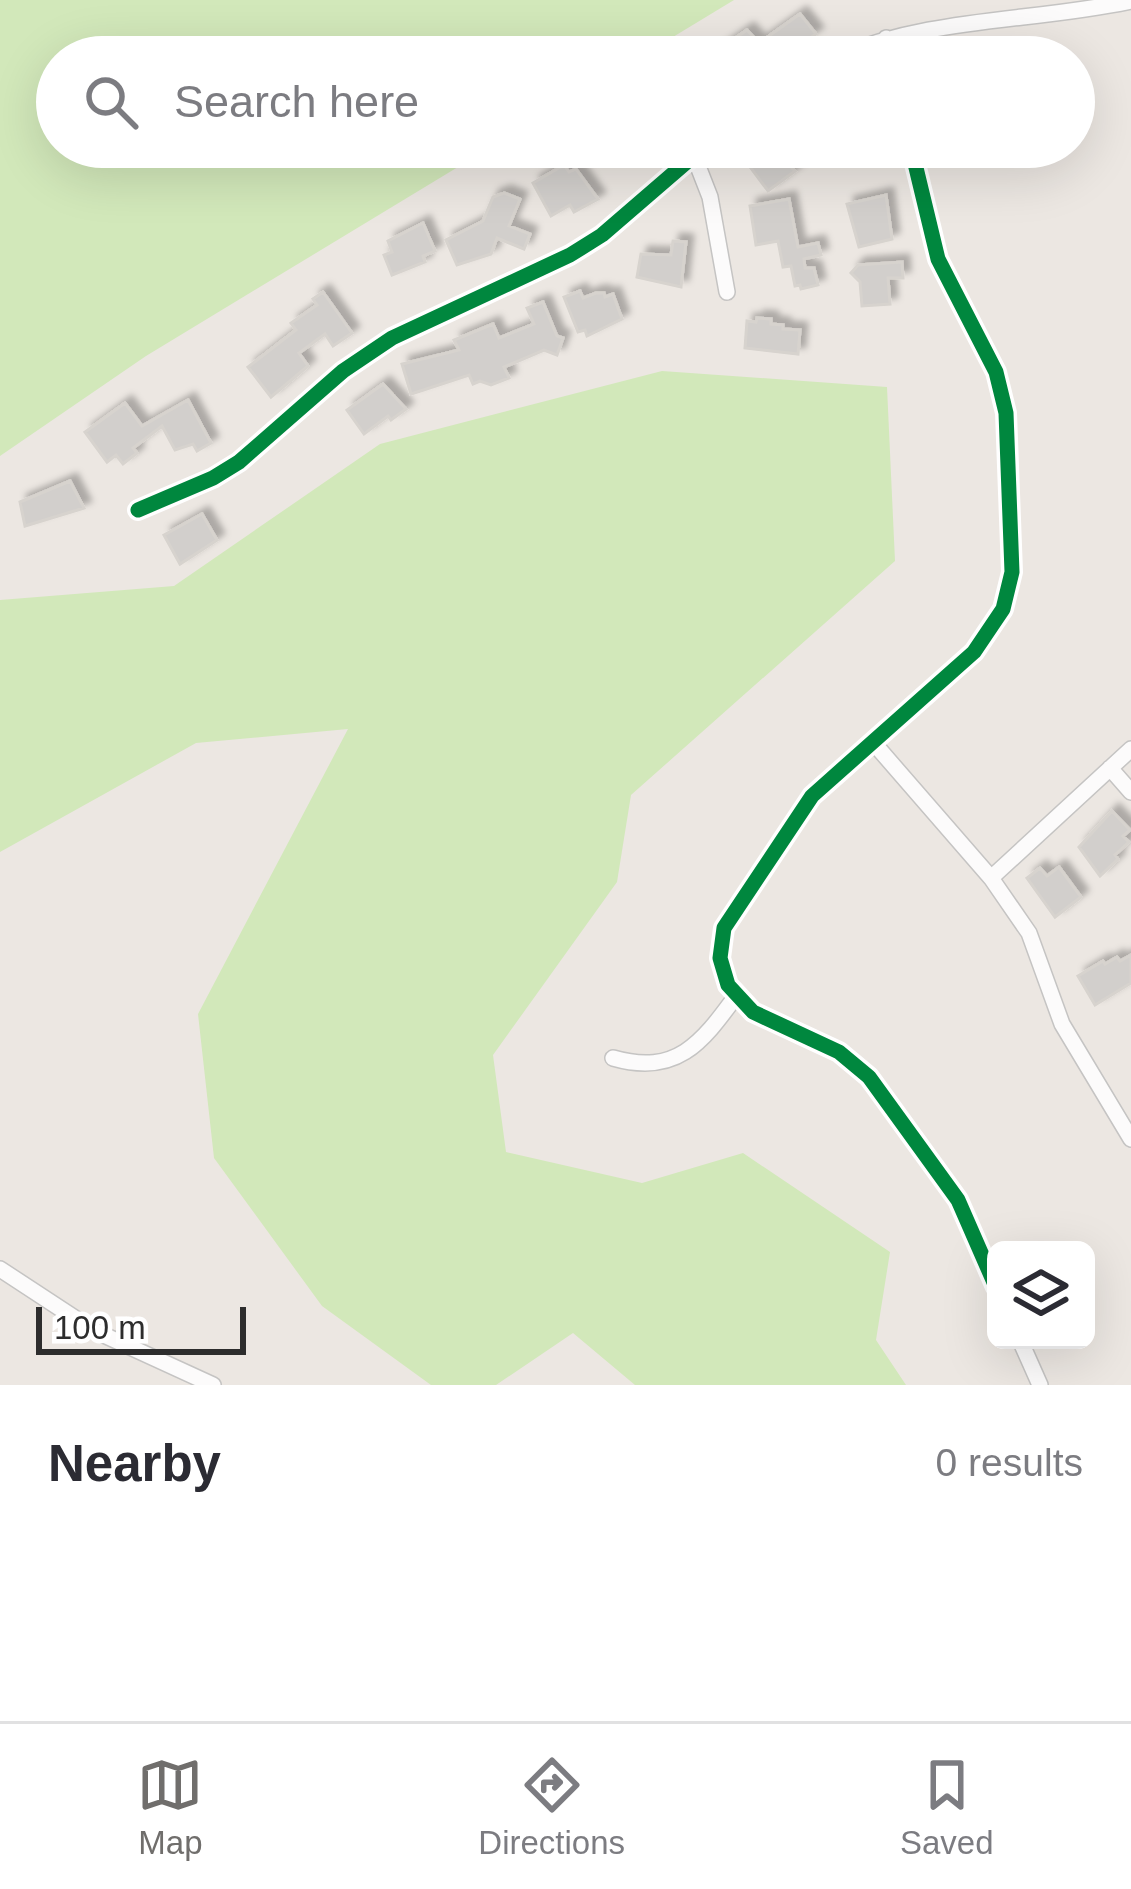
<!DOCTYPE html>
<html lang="en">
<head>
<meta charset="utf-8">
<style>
	:root { --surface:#fff; --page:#f2f2f3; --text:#2b2b33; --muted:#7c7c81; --line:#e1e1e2; --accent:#706e6c }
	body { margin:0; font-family:Helvetica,sans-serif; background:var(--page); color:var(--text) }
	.controls { position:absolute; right:36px; bottom:36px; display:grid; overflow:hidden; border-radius:18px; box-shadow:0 12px 48px #0002 }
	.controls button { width:108px; height:108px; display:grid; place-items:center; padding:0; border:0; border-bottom:3px solid var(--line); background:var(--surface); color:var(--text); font:60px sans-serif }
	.scale { position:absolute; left:36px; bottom:30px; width:210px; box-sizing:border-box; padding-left:12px; border:6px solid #2d2d2d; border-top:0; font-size:33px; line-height:42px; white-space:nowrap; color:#2d2d2d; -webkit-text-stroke:9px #fff; paint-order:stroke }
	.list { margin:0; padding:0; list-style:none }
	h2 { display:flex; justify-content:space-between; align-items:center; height:156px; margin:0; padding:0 48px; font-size:51px }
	h2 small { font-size:39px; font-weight:400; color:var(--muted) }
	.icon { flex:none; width:66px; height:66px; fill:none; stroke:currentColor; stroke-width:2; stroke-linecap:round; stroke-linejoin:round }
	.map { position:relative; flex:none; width:1131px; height:1385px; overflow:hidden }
	.search { position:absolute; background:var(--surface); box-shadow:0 12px 48px #0002; left:36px; right:36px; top:36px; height:132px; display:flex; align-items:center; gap:30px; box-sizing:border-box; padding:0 42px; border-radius:66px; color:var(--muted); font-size:45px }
	.sheet { height:336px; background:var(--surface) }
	nav { display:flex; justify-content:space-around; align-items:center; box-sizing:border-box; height:168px; border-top:3px solid var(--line); background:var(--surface); font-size:33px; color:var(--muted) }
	nav a { display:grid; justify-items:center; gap:6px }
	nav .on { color:var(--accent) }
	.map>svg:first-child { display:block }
	.green { fill:#d2e8ba }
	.building { fill:#d2cfcc; stroke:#d7d3ce; stroke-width:3; filter:url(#shadow) }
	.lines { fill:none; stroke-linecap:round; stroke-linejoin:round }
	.street-casing { stroke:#c5c4c3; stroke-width:18 }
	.street { stroke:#fcfbfb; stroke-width:15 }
	.cycleway-casing { stroke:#fff; stroke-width:22 }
	.cycleway { stroke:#00873e; stroke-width:15 }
</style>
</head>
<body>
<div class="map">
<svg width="1131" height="1385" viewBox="0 0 1131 1385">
	<defs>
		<filter id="shadow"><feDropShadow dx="7" dy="-7" stdDeviation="3" flood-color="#0004"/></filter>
	</defs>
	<rect width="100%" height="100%" fill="#ece7e2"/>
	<path class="green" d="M0,0h734l-94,57h-583v90h434l-345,209 -146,100z
		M662,371l225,16 8,174 -264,234 -14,87 -124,173 13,97 136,31 101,-30 147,99 -14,88 30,45h-271l-62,-52 -77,52h-65l-109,-79 -108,-148 -16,-144 150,-285 -152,14 -196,109v-252l174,-14 206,-142z"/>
	<path class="building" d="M800,14l16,20 -35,23h-73l39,-27 12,13z
		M754,147l6,5 8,-5h20l11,14 -8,6 4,4 -27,20 -26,-35z
		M564,165l5,7 7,-3 22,30 -24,13 -4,-7 -19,11 -18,-33z
		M504,193l16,6 -11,27 21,8 -6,15 -27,-11 -6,16 -34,11 -11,-25 37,-19 10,-24z
		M886,195l6,44 -33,8 -12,-43z
		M789,199l9,48 20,-4 3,12 -17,4 1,9h9l4,17 -17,4 -1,-4 -5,1 -4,-20 -8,1 -5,-26 -22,4 -6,-39z
		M423,223l12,28 -12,5 2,6 -33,13 -8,-20 8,-3 -4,-11z
		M673,241l13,1 -5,45 -44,-10 4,-23 30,1z
		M902,262l1,16h-15l2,26 -28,2 -2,-24 -9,-9 7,-8z
		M580,291l3,7 13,-5h8l1,4 8,-3 9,25 -35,17 -2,-6 -7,2 -14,-35z
		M323,292l29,41 -19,13 -8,-12 -26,19 9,13 -37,31 -23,-30 48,-37 -5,-7 26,-18 -4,-6z
		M543,302l14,34 6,2 -6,17 -13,-5 -40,17 5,11 -18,7 -11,-4 -7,3 -4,-9 -58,19 -9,-30 57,-14 -5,-10 39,-16 6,14 35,-14 -7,-16z
		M757,318l14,1v5l12,1v4l17,1 -2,24 -53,-6 2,-27 9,1z
		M383,384l23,25 -15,11 -3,-4 -24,18 -17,-24z
		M188,400l23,43 -14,8 -4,-7 -18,6 -13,-24 -29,22 4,5 -14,11 -7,-9 -9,7 -22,-30 40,-29 17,23z
		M70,481l14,27 -59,18 -5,-24z
		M202,514l15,26 -37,24 -16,-29z
		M1112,811l18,19 -7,6 6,6 -14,13 3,4 -18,17 -21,-29z
		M1059,867l22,30 -26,20 -28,-39 13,-10 7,8z
		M1131,955v28l-36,22 -17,-29 25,-15 2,3 12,-7 3,4z"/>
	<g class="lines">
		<defs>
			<path id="street" d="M886,38l4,19
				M837,57c94,-40 195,-35 294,-56
				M911,147l27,112 58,113 10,41 6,159 -9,37 -29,43 -162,144 -88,132 -4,30 8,27 25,27 86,40 30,25 89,123 38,87
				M694,156l16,41 17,95
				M138,510l75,-32 26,-16 104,-91 49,-33 178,-83 32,-20 102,-88
				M872,741l119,137 38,55 33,91 69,115
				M1110,768l21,24
				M991,878l140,-129
				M613,1058c63,18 88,-14 123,-62
				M0,1269l93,61 120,55
				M1020,1340l20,45"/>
		</defs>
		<use href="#street" class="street-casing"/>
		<use href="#street" class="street"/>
		<defs>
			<path id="cycleway" d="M911,147l27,112 58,113 10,41 6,159 -9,37 -29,43 -162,144 -88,132 -4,30 8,27 25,27 86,40 30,25 89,123 38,87
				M138,510l75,-32 26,-16 104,-91 49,-33 178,-83 32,-20 102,-88"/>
		</defs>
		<use href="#cycleway" class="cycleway-casing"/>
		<use href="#cycleway" class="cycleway"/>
	</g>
</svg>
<div class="controls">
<button><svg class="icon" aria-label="layers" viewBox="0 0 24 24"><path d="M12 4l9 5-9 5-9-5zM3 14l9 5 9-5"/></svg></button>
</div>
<div class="scale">100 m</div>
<div class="search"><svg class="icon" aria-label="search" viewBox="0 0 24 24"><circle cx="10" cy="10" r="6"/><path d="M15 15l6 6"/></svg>Search here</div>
</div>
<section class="sheet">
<h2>Nearby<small>0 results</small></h2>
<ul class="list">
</ul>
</section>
<nav>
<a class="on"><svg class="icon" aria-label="map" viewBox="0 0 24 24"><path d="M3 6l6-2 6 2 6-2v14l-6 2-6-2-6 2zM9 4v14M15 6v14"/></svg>Map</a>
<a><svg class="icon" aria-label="directions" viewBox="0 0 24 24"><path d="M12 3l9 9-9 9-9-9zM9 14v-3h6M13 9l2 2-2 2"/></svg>Directions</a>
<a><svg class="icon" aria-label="saved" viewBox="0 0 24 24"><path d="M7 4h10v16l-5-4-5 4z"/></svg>Saved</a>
</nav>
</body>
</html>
